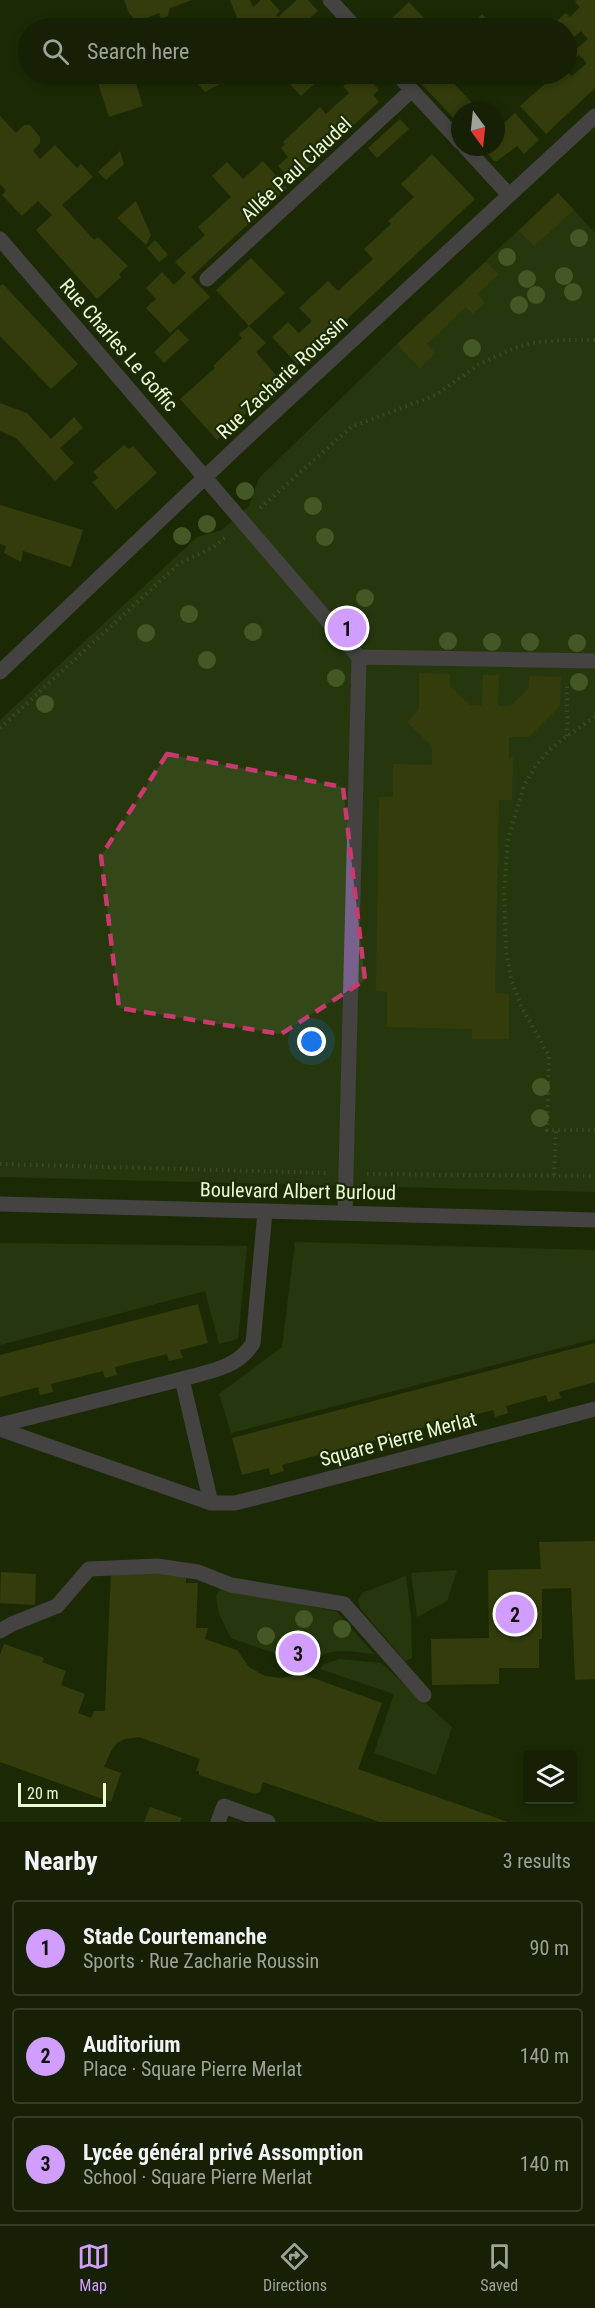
<!DOCTYPE html>
<html lang="en">
<head>
<meta charset="utf-8">
<style>
	:root { --surface:#152004; --page:#222d13; --text:#f1f3f6; --muted:#9da39a; --line:#343e26; --accent:#d19dfe }
	body { margin:0; font-family:"Roboto Condensed",sans-serif; background:var(--page); color:var(--text) }
	.controls { position:absolute; right:18px; bottom:18px; display:grid; overflow:hidden; border-radius:6px; box-shadow:0 3px 9px #0003 }
	.controls button { width:54px; height:54px; display:grid; place-items:center; padding:0; border:0; border-bottom:2px solid var(--line); background:var(--surface); color:var(--text); font:30px sans-serif }
	.compass { position:absolute; left:451px; top:102px; width:54px; height:54px; border-radius:50%; background:var(--surface); box-shadow:0 3px 9px #0003; rotate:165deg }
	.scale { position:absolute; left:18px; bottom:15px; width:88px; box-sizing:border-box; padding-left:6px; border:3px solid #e9fad6; border-top:0; font-size:16px; line-height:21px; white-space:nowrap; color:#e9fad6; -webkit-text-stroke:4px #1c2a05; paint-order:stroke }
	.you { position:absolute; left:312px; top:1042px; width:21px; height:21px; margin:-15px; border:4px solid #fff; border-radius:50%; background:#1a73e8; box-shadow:0 0 0 9px #1a73e833 }
	.badge { display:grid; place-items:center; width:39px; height:39px; border-radius:50%; background:var(--accent); color:#111; font-size:20px; font-weight:700 }
	.pin { position:absolute; translate:-50% -50%; border:3px solid #fff; box-shadow:0 2px 6px #0006 }
	.list { margin:0; padding:0; list-style:none }
	h2 { display:flex; justify-content:space-between; align-items:center; height:78px; margin:0; padding:0 24px; font-size:26px }
	h2 small { font-size:20px; font-weight:400; color:var(--muted) }
	.list li { display:grid; grid-template-columns:39px 1fr auto; gap:18px; align-items:center; box-sizing:border-box; height:96px; margin:0 12px 12px; padding:0 12px; border:2px solid var(--line); border-radius:6px }
	.list b { display:block; font-size:22px; white-space:nowrap }
	.list p { margin:0; font-size:20px; white-space:nowrap; color:var(--muted) }
	.list em { font-size:20px; font-style:normal; color:var(--muted) }
	.icon { flex:none; width:33px; height:33px; fill:none; stroke:currentColor; stroke-width:2; stroke-linecap:round; stroke-linejoin:round }
	.map { position:relative; flex:none; width:595px; height:1822px; overflow:hidden }
	.search { position:absolute; background:var(--surface); box-shadow:0 3px 9px #0003; left:18px; right:18px; top:18px; height:66px; display:flex; align-items:center; gap:15px; box-sizing:border-box; padding:0 21px; border-radius:33px; color:var(--muted); font-size:22px }
	.sheet { height:402px; background:var(--surface) }
	nav { display:flex; justify-content:space-around; align-items:center; box-sizing:border-box; height:84px; border-top:2px solid var(--line); background:var(--surface); font-size:16px; color:var(--muted) }
	nav a { display:grid; justify-items:center; gap:3px }
	nav .on { color:var(--accent) }
	.map>svg:first-child { display:block }
	.green { fill:#344719 }
	.building { fill:#535213; fill-rule:evenodd }
	.lines { fill:none; stroke-linecap:round; stroke-linejoin:round }
	.path { stroke:#62714d; stroke-width:4; stroke-dasharray:1.5 4.5; stroke-linecap:butt }
	.minor { stroke:#78618c; stroke-width:15 }
	.tree { fill:#73904d }
	.marked { fill:none; stroke:#c83a6d; stroke-width:4.5; stroke-dasharray:12 8; stroke-linejoin:round }
	.labels { text-anchor:middle; dominant-baseline:central; stroke-width:4.5; stroke-linejoin:round; paint-order:stroke }
	.street-label { font-size:20px; fill:#e9fad6; stroke:#1c2a05 }
</style>
</head>
<body>
<div class="map">
<svg width="595" height="1822" viewBox="0 0 595 1822">
	<rect width="100%" height="100%" fill="#1c2a05"/>
	<path class="green" d="M558,193l37,40v959l-595,-15v-457l197,-183 25,-7 27,-24 10,-28 138,-134z
		M295,1242l300,8v89l-364,94 -12,-39 63,-47z
		M0,1243l247,3 -9,93 -19,5 -14,-53 -205,54z
		M457,1570l-10,31 -30,16 -6,-44z
		M406,1576l5,41 1,41 -7,3 -45,-53 -2,-7 4,-8z
		M222,1587l115,25 37,42c-20,-2 -50,-10 -62,12l-81,-28 -12,-24 -3,-19z
		M340,1659l41,4 71,64 -16,48 -62,-22 20,-59 -74,-25 4,-5z"/>
	<path class="building" d="M124,0h68l-22,8 -2,8 -7,3 -2,-6 -22,9 -8,-9z
		M230,0h20l3,7 8,-7h9l10,11 -4,4 2,2 19,-17h11l10,11 -20,17h-57z
		M577,0h18v88l-49,46 -26,-28 26,-23 -9,-9h29v-3l6,5 15,-13 -8,-8 -13,12v-39h-11l-3,-3 14,-12 4,4 10,-10 -5,-5zM581,31l7,8 -13,11 -7,-8z
		M409,2l24,26h-33l-9,-9z
		M482,14l10,11 -3,3h-22z
		M95,74h38l10,32 -34,11z
		M183,74h50l2,2 -30,16 -9,-10 -3,2z
		M243,74h22l-12,10z
		M289,74h36l-24,22 -17,-18z
		M329,74h46l4,3 -6,6 6,7 -6,5 6,7 -43,39 -7,-8 -16,14 8,8 -28,27 -15,-16 10,-9 -7,-9 4,-4 -2,-2 37,-35 6,7 23,-21 -6,-7 5,-3 -5,-6 -6,5z
		M412,74h33l31,33 -4,4h-12v14z
		M515,113l24,27 -15,14 -7,-8 -20,15h-3l-13,-14h15v-17z
		M0,116l16,17 8,-8h6l10,12v6l-7,8 7,8 15,-14 22,23 4,-4 12,13 -31,28 32,35 4,-3 30,29 -9,8 2,3 -24,22 -61,-69 16,-15 -14,-14 -16,15 -20,-21 4,-4 -6,-7z
		M400,119l9,10 -32,29 -9,-10z
		M120,151l4,13 -18,16 -8,-8z
		M432,154l43,45 -177,166 -26,-28 16,-15 11,11 13,-12 -13,-13 29,-27 10,10 35,-32 -9,-10 27,-25 -3,-3 26,-24 -13,-13z
		M263,161l24,27 -96,89 19,20 -40,36 -24,-25 10,-9 -10,-11 16,-16 12,13 12,-12 -11,-11 30,-27 -7,-8 33,-30 -19,-21 15,-14 16,17z
		M558,193l16,17 -40,36 -15,-15z
		M136,201l15,34 -5,10 -29,-27z
		M155,240l13,15 -9,7 -12,-14z
		M251,258l34,35 -36,33 17,17 -10,9 25,29 -64,59 -37,-41 35,-31 -2,-2 29,-28 -3,-4 10,-8 -33,-36z
		M486,262l13,12 -22,20 8,9 -12,11 -7,-7 -39,37 8,9 -15,16 -23,-25z
		M3,284l75,80 -27,25 -51,-53v-50z
		M178,329l11,11 -25,23 -10,-11z
		M0,403l27,10 24,26 23,-22 9,11 -23,20 14,15 -19,18 -39,-43 -16,-7z
		M124,445l5,4 4,-3 24,27 -41,37 -24,-28 7,-4 -6,-6z
		M0,505l83,25 -12,37 -48,-16 -2,11 -17,-9 2,-7 -6,-2z
		M419,673l31,1v12l20,19 12,1 1,-31h16l-1,31h12l19,-18v-12l32,1 -1,29 -31,31h-20v21h4l-1,42h-13l-4,193 14,1v45h-37v-10l-85,-2v-35l-11,-1 3,-194h14v-33l39,1v-19l-25,-24 12,-13z
		M198,1304l10,39 -28,7 3,8 -14,3 -2,-7 -52,13 2,8 -12,3 -2,-7 -52,13 2,8 -13,3 -2,-8 -38,10v-42z
		M595,1343v39l-36,10 2,6 -13,4 -2,-7 -40,11 2,7 -13,4 -2,-7 -51,13 2,6 -13,4 -2,-7 -41,11 2,7 -13,3 -2,-7 -40,11 2,6 -13,4 -2,-7 -40,11 2,6 -14,4 -1,-7 -27,7 -10,-37z
		M595,1541v138l-20,1 -4,-92 -29,1v50h-3v29h-40v16l-67,1 -1,-46 58,-1 -1,-68 53,-1 -2,-27z
		M111,1570l75,3v10h12l-2,45h12l-3,11 32,11 12,17 16,9 17,2 20,-4 80,29 -24,66 150,53h-128l-117,-40 -3,10 -5,2 -56,-19v-4h-3l4,-12 -61,-22 -14,2 -8,4 -6,8 -7,16 17,6 -10,29 -111,-40v-107l4,-11 40,14 -2,4 24,9 -5,14 24,9 -7,19 13,5 3,-7h11z
		M1,1572l35,2 -1,31 -35,-2z
		M150,1807l32,11 -2,4h-36z"/>
	<g class="lines">
		<path class="path" d="M260,508l91,-81 85,-32 42,-30 34,-16 20,-6 30,-3h33
			M595,717l-28,19 -18,14 -14,17 -11,19 -16,53 -4,51 2,60 5,29 11,29 27,48 -2,74h48
			M0,728l180,-165 32,-15 15,-12
			M567,736v-54
			M0,1164l326,9
			M367,1174l228,2
			M554,1175l2,-45"/>
		<path class="minor" d="M330,0l26,28
			M397,74l63,68
			M465,147l44,48
			M0,239l359,418 -14,556
			M207,279l205,-189
			M359,657l236,4
			M0,672l239,-227 356,-329
			M0,1204l595,16
			M265,1212l-12,131c-16,26 -44,28 -71,36l29,124h24l24,-6 336,-88
			M0,1425l182,-46
			M0,1429l211,74
			M0,1631l12,-7 45,-18 32,-37 68,-3 41,6 33,13 113,19 80,91
			M218,1822l6,-16 44,16"/>
	</g>
	<g class="tree">
		<circle cx="579" cy="238" r="9"/>
		<circle cx="507" cy="257" r="9"/>
		<circle cx="564" cy="276" r="9"/>
		<circle cx="527" cy="279" r="9"/>
		<circle cx="573" cy="292" r="9"/>
		<circle cx="536" cy="295" r="9"/>
		<circle cx="519" cy="305" r="9"/>
		<circle cx="472" cy="348" r="9"/>
		<circle cx="245" cy="491" r="9"/>
		<circle cx="313" cy="506" r="9"/>
		<circle cx="207" cy="524" r="9"/>
		<circle cx="182" cy="536" r="9"/>
		<circle cx="325" cy="537" r="9"/>
		<circle cx="365" cy="598" r="9"/>
		<circle cx="189" cy="614" r="9"/>
		<circle cx="253" cy="632" r="9"/>
		<circle cx="146" cy="633" r="9"/>
		<circle cx="448" cy="641" r="9"/>
		<circle cx="492" cy="642" r="9"/>
		<circle cx="530" cy="642" r="9"/>
		<circle cx="577" cy="643" r="9"/>
		<circle cx="207" cy="660" r="9"/>
		<circle cx="336" cy="678" r="9"/>
		<circle cx="579" cy="682" r="9"/>
		<circle cx="45" cy="704" r="9"/>
		<circle cx="541" cy="1087" r="9"/>
		<circle cx="540" cy="1118" r="9"/>
		<circle cx="304" cy="1619" r="9"/>
		<circle cx="342" cy="1629" r="9"/>
		<circle cx="266" cy="1636" r="9"/>
	</g>
	<path d="M0 0H595V1822H0ZM167,754l176,33 22,193 -84,54 -162,-26 -18,-152z" fill="#1c2a05" fill-opacity=".55" fill-rule="evenodd"/>
	<path class="marked" d="M167,754l176,33 22,193 -84,54 -162,-26 -18,-152z"/>
	<g class="labels">
		<g class="street-label">
			<text transform="translate(296 169) rotate(-43)">Allée Paul Claudel</text>
			<text transform="translate(119 345) rotate(49)">Rue Charles Le Goffic</text>
			<text transform="translate(282 377) rotate(-43)">Rue Zacharie Roussin</text>
			<text transform="translate(298 1191) rotate(1)">Boulevard Albert Burloud</text>
			<text transform="translate(398 1439) rotate(-15)">Square Pierre Merlat</text>
		</g>
	</g>
</svg>
<div class="controls">
<button><svg class="icon" aria-label="layers" viewBox="0 0 24 24"><path d="M12 4l9 5-9 5-9-5zM3 14l9 5 9-5"/></svg></button>
</div>
<svg class="compass" viewBox="-18 -18 36 36"><path d="M0-13l5 13h-10z" fill="#e53935"/><path d="M0 13l5-13h-10z" fill="#9da39a"/></svg>
<div class="scale">20 m</div>
<div class="you"></div>
<div class="pin badge" style="left:347px;top:628px">1</div>
<div class="pin badge" style="left:515px;top:1614px">2</div>
<div class="pin badge" style="left:298px;top:1653px">3</div>
<div class="search"><svg class="icon" aria-label="search" viewBox="0 0 24 24"><circle cx="10" cy="10" r="6"/><path d="M15 15l6 6"/></svg>Search here</div>
</div>
<section class="sheet">
<h2>Nearby<small>3 results</small></h2>
<ul class="list">
<li><span class="badge">1</span><div><b>Stade Courtemanche</b><p>Sports · Rue Zacharie Roussin</p></div><em>90 m</em></li>
<li><span class="badge">2</span><div><b>Auditorium</b><p>Place · Square Pierre Merlat</p></div><em>140 m</em></li>
<li><span class="badge">3</span><div><b>Lycée général privé Assomption</b><p>School · Square Pierre Merlat</p></div><em>140 m</em></li>
</ul>
</section>
<nav>
<a class="on"><svg class="icon" aria-label="map" viewBox="0 0 24 24"><path d="M3 6l6-2 6 2 6-2v14l-6 2-6-2-6 2zM9 4v14M15 6v14"/></svg>Map</a>
<a><svg class="icon" aria-label="directions" viewBox="0 0 24 24"><path d="M12 3l9 9-9 9-9-9zM9 14v-3h6M13 9l2 2-2 2"/></svg>Directions</a>
<a><svg class="icon" aria-label="saved" viewBox="0 0 24 24"><path d="M7 4h10v16l-5-4-5 4z"/></svg>Saved</a>
</nav>
</body>
</html>
